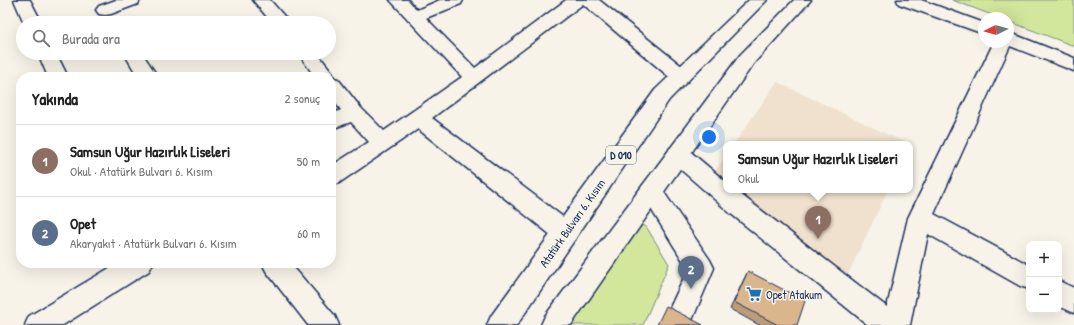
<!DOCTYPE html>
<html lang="tr">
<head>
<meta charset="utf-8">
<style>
	:root { --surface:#fff; --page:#f6f6f6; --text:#222; --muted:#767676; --line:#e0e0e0; --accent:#db2777 }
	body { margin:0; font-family:"Patrick Hand",sans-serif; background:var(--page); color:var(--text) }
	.controls { position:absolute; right:12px; bottom:12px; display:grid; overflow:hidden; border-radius:8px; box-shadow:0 4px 16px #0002 }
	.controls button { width:36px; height:36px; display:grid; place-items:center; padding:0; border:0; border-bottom:1px solid var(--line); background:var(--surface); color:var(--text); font:20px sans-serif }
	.compass { position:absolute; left:978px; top:12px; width:36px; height:36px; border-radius:50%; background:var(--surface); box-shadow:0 4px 16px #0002; rotate:265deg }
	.you { position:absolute; left:709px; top:137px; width:14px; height:14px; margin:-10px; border:3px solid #fff; border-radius:50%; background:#1a73e8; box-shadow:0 0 0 6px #1a73e833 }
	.badge { display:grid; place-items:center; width:26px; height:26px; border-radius:50%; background:var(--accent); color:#fff; font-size:13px; font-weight:700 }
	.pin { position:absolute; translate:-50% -33px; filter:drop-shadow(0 1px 2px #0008) }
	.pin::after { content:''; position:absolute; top:21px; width:14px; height:12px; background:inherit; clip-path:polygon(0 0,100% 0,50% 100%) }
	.popup { position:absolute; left:723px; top:141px; width:190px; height:52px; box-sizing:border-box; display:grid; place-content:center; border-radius:8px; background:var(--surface); filter:drop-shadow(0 1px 3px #0005); font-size:13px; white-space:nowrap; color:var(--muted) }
	.popup b { font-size:15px; color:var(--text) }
	.popup::after { content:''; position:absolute; left:50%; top:100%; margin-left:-8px; border:8px solid transparent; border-top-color:var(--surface) }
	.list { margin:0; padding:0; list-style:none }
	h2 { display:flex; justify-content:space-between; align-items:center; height:52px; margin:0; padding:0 16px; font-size:17px }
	h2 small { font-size:13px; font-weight:400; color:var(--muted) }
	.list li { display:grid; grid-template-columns:26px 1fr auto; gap:12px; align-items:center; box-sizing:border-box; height:72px; padding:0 16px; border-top:1px solid var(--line) }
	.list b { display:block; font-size:15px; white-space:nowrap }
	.list p { margin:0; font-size:13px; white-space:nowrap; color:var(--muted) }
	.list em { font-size:13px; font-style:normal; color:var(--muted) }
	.icon { flex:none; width:22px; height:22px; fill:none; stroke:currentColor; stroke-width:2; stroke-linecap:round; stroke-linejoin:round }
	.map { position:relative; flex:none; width:1074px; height:325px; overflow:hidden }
	.search { position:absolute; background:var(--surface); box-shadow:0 4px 16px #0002; left:16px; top:16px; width:320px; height:44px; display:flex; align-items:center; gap:10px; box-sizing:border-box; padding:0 14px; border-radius:22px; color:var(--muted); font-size:15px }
	.panel { position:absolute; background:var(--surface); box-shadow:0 4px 16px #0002; left:16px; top:72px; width:320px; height:196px; border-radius:16px }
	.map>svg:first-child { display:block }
	.built { fill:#efe1cd }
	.green { fill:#d3e79c; stroke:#778b7d }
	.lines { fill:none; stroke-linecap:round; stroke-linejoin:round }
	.minor-casing { stroke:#1b2f5e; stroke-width:3 }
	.highway-casing { stroke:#1b2f5e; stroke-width:3 }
	.minor { fill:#f7f3e8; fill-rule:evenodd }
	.highway { fill:#f7f3e8; fill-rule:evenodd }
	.wall { fill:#bc9d79; stroke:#1b2f5e }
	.building { fill:#dbb68d; stroke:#1b2f5e }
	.labels { text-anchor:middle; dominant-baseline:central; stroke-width:3; stroke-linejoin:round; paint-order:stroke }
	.shield { fill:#f7f3e8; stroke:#5d6a87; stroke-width:1 }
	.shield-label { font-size:11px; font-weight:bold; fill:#1b2f5e }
	.street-label { font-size:12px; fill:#1b2f5e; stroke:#f7f3e8 }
	.poi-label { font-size:12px; fill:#1b2f5e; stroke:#f7f3e8; text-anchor:start }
</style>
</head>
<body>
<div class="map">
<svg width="1074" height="325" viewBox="0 0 1074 325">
	<rect width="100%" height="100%" fill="#f7f3e8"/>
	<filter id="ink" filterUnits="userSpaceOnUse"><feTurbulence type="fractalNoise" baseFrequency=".025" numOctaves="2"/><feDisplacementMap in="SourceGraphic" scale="8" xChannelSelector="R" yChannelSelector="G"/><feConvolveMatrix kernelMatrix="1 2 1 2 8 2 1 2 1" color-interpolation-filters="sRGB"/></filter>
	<g filter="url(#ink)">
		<path class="built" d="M777,82l131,62h-174z
			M726,155v35h162l-49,103 -134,-107z"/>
		<path class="green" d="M952,0h122v46l-66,-25v-3h-8z
			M640,225l5,1 2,2 22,36 -26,61h-71l65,-99z"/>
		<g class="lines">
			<defs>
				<path id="minor" d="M14,0h16l12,23h-18z
					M116,0h24l-2,4 -27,10 -6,1 -6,-1 -3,-4 3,-4z
					M253,0h17l20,23h-18z
					M390,0h18l9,10 23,-10h23l-2,4 -35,14 49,50 91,-68h33l89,71 3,5 -3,5 -7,1 -7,-1 -91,-77 -151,114 143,108 3,7 -3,7 -9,3 -9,-3 -139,-111 -79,54 -8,3v-20l38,-24 -18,-20 -20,7v-15l10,-4 -10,-12v-21h-16l-17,-24h19l15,19 2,6 4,1 23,29 23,23 78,-54z
					M897,0h24l63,23v11l-85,-30z
					M1008,32l66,26v13l-64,-25 -76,168 95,51v24l-9,-3 -92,-52 -18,91h-42l-138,-112 -60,-53 -3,-6 3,-6 8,-2 8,2 40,34v8h9l152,117 21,-89 86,-176h14z
					M38,53h18l12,24h-20z
					M124,53h18l16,24h-20z
					M651,182l8,3 51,75 4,8 -24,57h-28l26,-56 -48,-78 3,-6z
					M118,263h35l-4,8 -86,54h-38l4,-9z
					M262,263h28l45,53 4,9h-31l-42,-54z
					M1059,281l15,7v25l-15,-7z"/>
				<path id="highway" d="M749,0h18l-98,100 -152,225h-30l4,-9 164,-226z
					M794,0h17l-57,63 -183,262h-30l4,-9 195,-261z"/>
			</defs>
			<use href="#minor" class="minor-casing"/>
			<use href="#highway" class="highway-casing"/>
			<use href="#minor" class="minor"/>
			<use href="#highway" class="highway"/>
		</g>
		<path class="wall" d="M748,271l49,54h-38l-29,-16 14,-30z"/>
		<path class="building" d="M748,271l57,30 -8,24h-19l-44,-23z
			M666,306l37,19h-46z"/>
	</g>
	<defs>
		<symbol id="supermarket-bare" viewBox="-9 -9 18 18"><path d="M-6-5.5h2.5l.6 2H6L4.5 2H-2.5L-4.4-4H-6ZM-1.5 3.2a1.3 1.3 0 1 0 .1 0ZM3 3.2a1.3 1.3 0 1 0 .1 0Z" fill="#1f6fb2" stroke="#f7f3e8" stroke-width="2.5" paint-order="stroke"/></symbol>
	</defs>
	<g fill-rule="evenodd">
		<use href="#supermarket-bare" x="743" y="283" width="22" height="22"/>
	</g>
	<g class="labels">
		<rect class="shield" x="606" y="146" width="30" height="18" rx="3"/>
		<g class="shield-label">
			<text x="621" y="155">D 010</text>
		</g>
		<g class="street-label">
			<text transform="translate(572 223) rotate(-55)">Atatürk Bulvarı 6. Kısım</text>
		</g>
		<g class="poi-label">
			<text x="766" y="294">Opet Atakum</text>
		</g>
	</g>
</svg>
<div class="controls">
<button>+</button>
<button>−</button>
</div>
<svg class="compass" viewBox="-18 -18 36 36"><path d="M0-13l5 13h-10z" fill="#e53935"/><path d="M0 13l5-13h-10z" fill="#767676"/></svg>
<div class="you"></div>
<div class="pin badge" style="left:818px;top:239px;background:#8d6e63">1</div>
<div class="popup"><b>Samsun Uğur Hazırlık Liseleri</b>Okul</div>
<div class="pin badge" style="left:691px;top:289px;background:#5c6f8a">2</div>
<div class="search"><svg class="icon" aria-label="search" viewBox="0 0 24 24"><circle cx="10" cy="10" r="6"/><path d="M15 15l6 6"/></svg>Burada ara</div>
<section class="panel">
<h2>Yakında<small>2 sonuç</small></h2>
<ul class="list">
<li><span class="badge" style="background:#8d6e63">1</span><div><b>Samsun Uğur Hazırlık Liseleri</b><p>Okul · Atatürk Bulvarı 6. Kısım</p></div><em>50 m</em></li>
<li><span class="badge" style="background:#5c6f8a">2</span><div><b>Opet</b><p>Akaryakıt · Atatürk Bulvarı 6. Kısım</p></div><em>60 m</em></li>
</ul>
</section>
</div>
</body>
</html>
